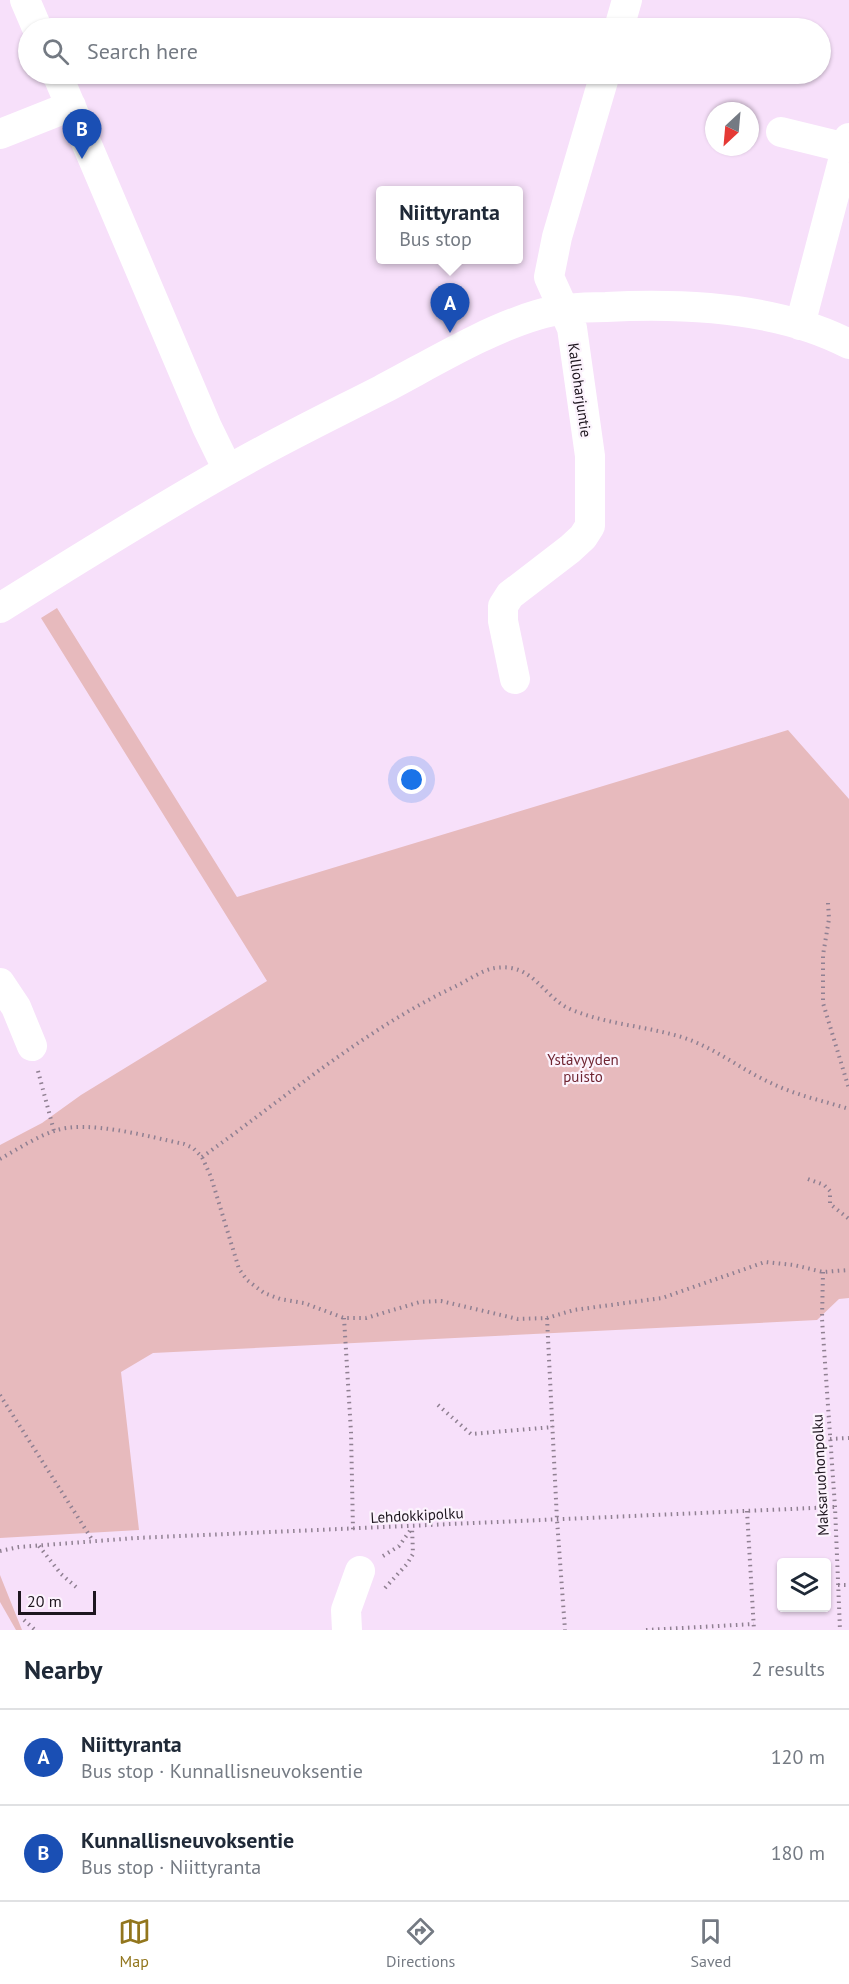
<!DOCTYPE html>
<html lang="en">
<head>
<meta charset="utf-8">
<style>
	:root { --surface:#fff; --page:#f2f2f3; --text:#1f2937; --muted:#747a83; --line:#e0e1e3; --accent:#92761d }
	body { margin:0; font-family:"PT Sans",sans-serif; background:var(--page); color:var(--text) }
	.controls { position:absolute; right:18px; bottom:18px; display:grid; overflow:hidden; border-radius:6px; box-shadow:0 2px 4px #0004 }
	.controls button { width:54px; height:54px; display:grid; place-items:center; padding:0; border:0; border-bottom:2px solid var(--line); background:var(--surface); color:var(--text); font:30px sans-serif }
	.compass { position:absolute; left:705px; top:102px; width:54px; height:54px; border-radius:50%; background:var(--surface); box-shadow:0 2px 4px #0004; rotate:206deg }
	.scale { position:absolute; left:18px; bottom:15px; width:78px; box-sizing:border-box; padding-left:6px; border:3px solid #1e161f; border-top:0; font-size:16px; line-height:21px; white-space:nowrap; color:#1e161f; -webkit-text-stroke:4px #fcf3fd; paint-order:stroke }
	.you { position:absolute; left:412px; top:780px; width:21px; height:21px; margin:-15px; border:4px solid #fff; border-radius:50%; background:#1a73e8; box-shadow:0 0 0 9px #1a73e833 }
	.badge { display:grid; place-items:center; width:39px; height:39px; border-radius:50%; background:var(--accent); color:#fff; font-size:20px; font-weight:700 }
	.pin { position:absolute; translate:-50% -50px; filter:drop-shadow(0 2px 3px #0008) }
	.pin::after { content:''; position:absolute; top:32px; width:21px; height:18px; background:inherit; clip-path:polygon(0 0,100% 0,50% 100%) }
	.popup { position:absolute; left:376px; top:186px; width:147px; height:78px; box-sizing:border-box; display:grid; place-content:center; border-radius:6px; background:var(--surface); filter:drop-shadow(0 2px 4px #0005); font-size:20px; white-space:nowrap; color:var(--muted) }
	.popup b { font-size:22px; color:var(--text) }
	.popup::after { content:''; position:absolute; left:50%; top:100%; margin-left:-12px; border:12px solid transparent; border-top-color:var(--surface) }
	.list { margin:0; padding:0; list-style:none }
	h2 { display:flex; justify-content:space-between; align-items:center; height:78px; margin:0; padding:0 24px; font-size:26px }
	h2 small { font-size:20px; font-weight:400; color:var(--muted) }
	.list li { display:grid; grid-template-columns:39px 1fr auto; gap:18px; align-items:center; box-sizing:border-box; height:96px; padding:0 24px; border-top:2px solid var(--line) }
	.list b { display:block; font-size:22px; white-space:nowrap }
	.list p { margin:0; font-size:20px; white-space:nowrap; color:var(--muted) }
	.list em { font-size:20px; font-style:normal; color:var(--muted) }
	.icon { flex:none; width:33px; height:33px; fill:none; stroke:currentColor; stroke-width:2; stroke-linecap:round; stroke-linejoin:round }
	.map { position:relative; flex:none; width:849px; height:1630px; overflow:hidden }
	.search { position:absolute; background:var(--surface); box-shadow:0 2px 4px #0004; left:18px; right:18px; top:18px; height:66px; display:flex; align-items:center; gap:15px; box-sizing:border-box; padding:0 21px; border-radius:33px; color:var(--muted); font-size:22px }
	.sheet { height:270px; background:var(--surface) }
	nav { display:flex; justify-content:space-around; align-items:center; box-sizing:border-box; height:84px; border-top:2px solid var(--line); background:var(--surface); font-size:16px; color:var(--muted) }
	nav a { display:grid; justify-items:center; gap:3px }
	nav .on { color:var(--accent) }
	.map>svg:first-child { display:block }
	.green { fill:#e7babd }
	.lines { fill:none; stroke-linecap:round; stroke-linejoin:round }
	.path { stroke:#908092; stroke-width:4; stroke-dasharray:1.5 4.5; stroke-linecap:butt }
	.minor { stroke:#fff; stroke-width:30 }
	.labels { text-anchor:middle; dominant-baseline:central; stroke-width:4.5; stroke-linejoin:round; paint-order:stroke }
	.street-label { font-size:15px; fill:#1e161f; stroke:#fcf3fd }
	.park-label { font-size:15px; fill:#6f2532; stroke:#fcf3fd }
</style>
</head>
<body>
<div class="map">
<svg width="849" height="1630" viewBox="0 0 849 1630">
	<rect width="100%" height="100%" fill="#f7e0fa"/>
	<path class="green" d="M57,608l180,289 551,-167 61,69v499l-10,1 -22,21 -664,33 -32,19 18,158 -139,8v-393l42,-22 39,-28 186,-114 -226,-363z
		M0,1575l22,55h-6l-16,-28z"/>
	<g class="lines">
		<path class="path" d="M828,903l1,16 -6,36v48l26,86
			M38,1071l16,60
			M202,1157c83,-59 160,-126 252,-170 13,-6 28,-17 41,-19 39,-6 48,30 77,42 35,14 71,16 106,26 33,9 62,33 93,47 24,12 53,18 78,26
			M0,1159c18,-10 36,-22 54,-28 33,-12 96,6 130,13l9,4 9,9 9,20 28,92 8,11 17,13 16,6 24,4 40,15h22l54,-16 21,-1 77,18 29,-1 27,-8 88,-12 103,-36 29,3 29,7 26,-2
			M808,1179l16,6 6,6v13l19,15
			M823,1272l-1,47 13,188 5,123
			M344,1318l7,114 2,98
			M547,1318l10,202 8,110
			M0,1395l93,146
			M438,1405l33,29 82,-7
			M830,1439l19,-1
			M747,1511l7,119
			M39,1546l22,28 15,13
			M0,1551l19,-4 117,-9 699,-31
			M383,1556l16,-10 13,-18
			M838,1585h11
			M385,1588l22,-24 6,-10 -1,-27
			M24,1620l11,10
			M646,1630l108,-6"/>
		<path class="minor" d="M25,0l12,28
			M619,28l8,-28
			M57,74l150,353 21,43
			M781,132l65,16
			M0,134l71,-28
			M800,325l49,-187
			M0,608c75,-47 150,-94 228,-138 50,-29 102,-54 153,-80 48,-25 105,-60 156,-75 22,-7 47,-8 69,-8 79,-4 172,0 243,37
			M515,679l-12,-58v-15l7,-11 60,-46 13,-12 7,-11v-70l-18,-128 -23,-51 8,-40 48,-163
			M0,983l16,24 16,39
			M347,1630l-1,-20 14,-39"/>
	</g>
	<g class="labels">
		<g class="street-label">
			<text transform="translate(580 390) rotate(82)">Kallioharjuntie</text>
			<text transform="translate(820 1475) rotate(-93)">Maksaruohonpolku</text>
			<text transform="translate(417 1515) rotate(-3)">Lehdokkipolku</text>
		</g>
		<g class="park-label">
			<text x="583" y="1059">Ystävyyden<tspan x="583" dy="17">puisto</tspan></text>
		</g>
	</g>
</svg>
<div class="controls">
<button><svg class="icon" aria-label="layers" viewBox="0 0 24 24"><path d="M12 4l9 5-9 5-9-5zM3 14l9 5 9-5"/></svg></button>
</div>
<svg class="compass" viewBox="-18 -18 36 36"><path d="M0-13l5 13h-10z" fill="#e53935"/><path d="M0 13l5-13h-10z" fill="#747a83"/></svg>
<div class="scale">20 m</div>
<div class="you"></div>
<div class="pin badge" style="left:450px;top:333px;background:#1a4fb4">A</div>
<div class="popup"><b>Niittyranta</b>Bus stop</div>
<div class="pin badge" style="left:82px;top:159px;background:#1a4fb4">B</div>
<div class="search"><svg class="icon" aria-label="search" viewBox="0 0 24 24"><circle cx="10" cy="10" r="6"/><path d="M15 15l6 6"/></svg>Search here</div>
</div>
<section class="sheet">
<h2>Nearby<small>2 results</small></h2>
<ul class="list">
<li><span class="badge" style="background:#1a4fb4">A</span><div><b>Niittyranta</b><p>Bus stop · Kunnallisneuvoksentie</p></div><em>120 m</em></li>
<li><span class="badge" style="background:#1a4fb4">B</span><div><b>Kunnallisneuvoksentie</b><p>Bus stop · Niittyranta</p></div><em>180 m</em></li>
</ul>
</section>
<nav>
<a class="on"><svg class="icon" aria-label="map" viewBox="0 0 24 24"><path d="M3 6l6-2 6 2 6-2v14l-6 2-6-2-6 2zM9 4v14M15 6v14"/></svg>Map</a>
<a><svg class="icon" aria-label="directions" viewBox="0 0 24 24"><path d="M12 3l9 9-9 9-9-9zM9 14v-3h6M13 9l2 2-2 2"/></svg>Directions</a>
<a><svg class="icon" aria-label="saved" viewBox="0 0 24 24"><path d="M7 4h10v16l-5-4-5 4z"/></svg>Saved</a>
</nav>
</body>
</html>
